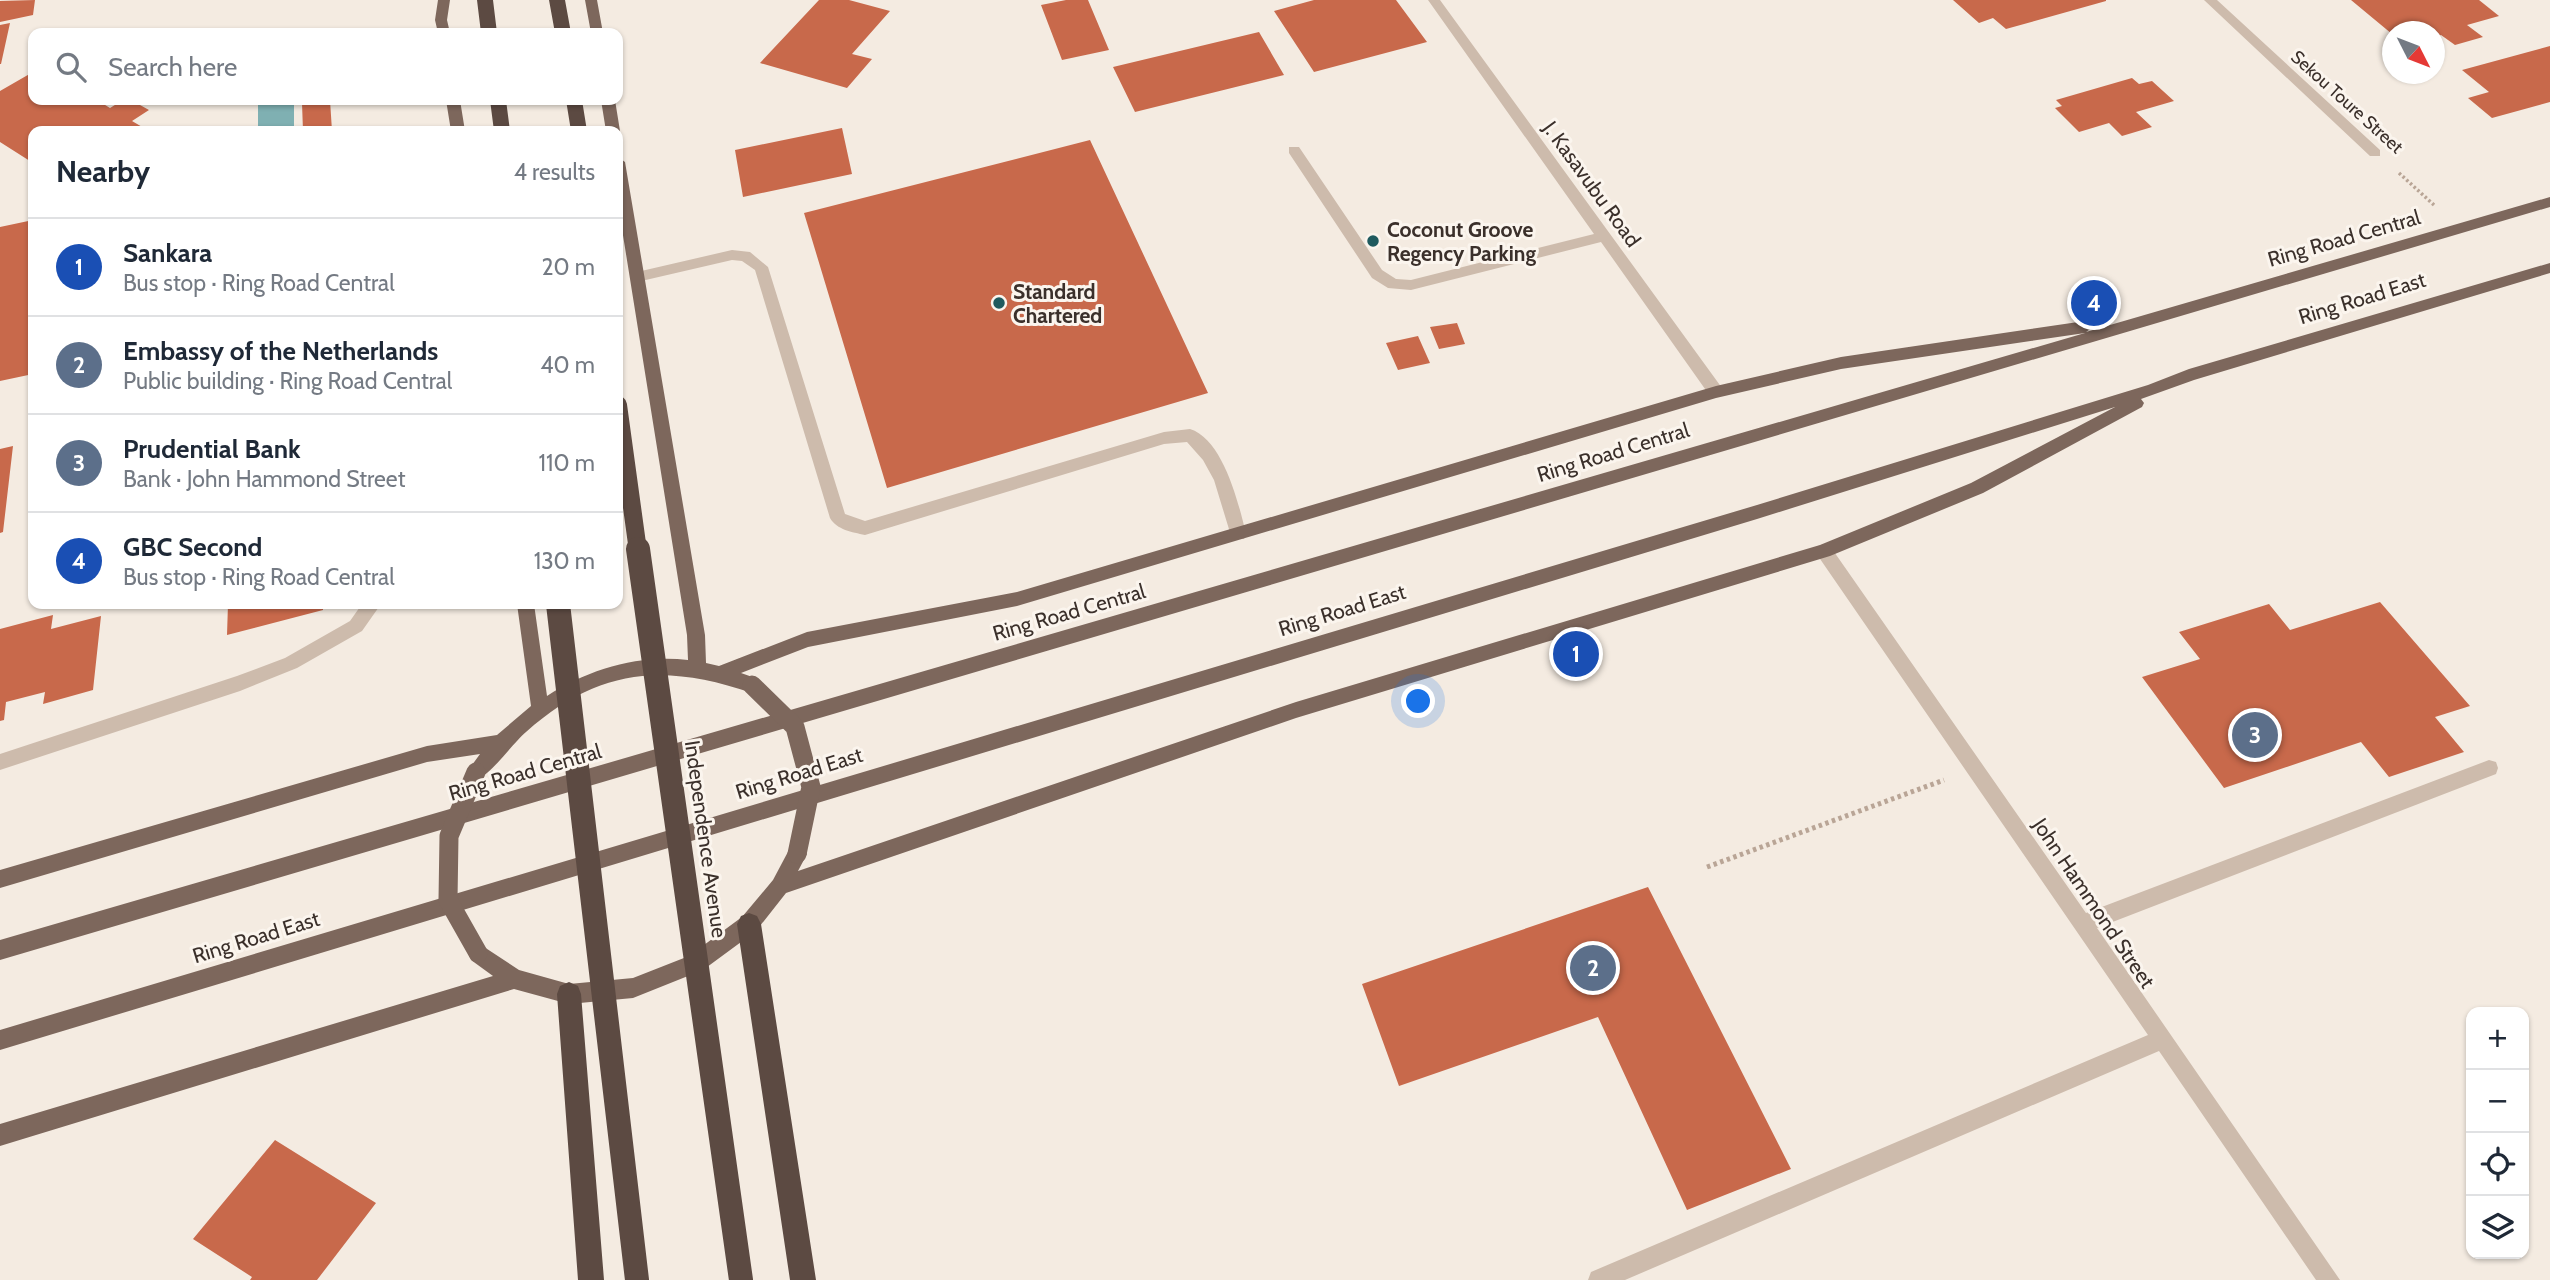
<!DOCTYPE html>
<html lang="en">
<head>
<meta charset="utf-8">
<style>
	:root { --surface:#fff; --page:#f6f6f7; --text:#1f2937; --muted:#747a83; --line:#e0e1e3; --accent:#1f5a5e }
	body { margin:0; font-family:Cabin,sans-serif; background:var(--page); color:var(--text) }
	.controls { position:absolute; right:21px; bottom:21px; display:grid; overflow:hidden; border-radius:14px; box-shadow:0 2px 5px #0004 }
	.controls button { width:63px; height:63px; display:grid; place-items:center; padding:0; border:0; border-bottom:2px solid var(--line); background:var(--surface); color:var(--text); font:35px sans-serif }
	.compass { position:absolute; left:2382px; top:21px; width:63px; height:63px; border-radius:50%; background:var(--surface); box-shadow:0 2px 5px #0004; rotate:132deg }
	.you { position:absolute; left:1419px; top:702px; width:24px; height:24px; margin:-18px; border:5px solid #fff; border-radius:50%; background:#1a73e8; box-shadow:0 0 0 10px #1a73e833 }
	.badge { display:grid; place-items:center; width:46px; height:46px; border-radius:50%; background:var(--accent); color:#fff; font-size:23px; font-weight:700 }
	.pin { position:absolute; translate:-50% -50%; border:4px solid #fff; box-shadow:0 2px 7px #0006 }
	.list { margin:0; padding:0; list-style:none }
	h2 { display:flex; justify-content:space-between; align-items:center; height:91px; margin:0; padding:0 28px; font-size:30px }
	h2 small { font-size:23px; font-weight:400; color:var(--muted) }
	.list li { display:grid; grid-template-columns:46px 1fr auto; gap:21px; align-items:center; box-sizing:border-box; height:98px; padding:0 28px; border-top:2px solid var(--line) }
	.list b { display:block; font-size:26px; white-space:nowrap }
	.list p { margin:0; font-size:23px; white-space:nowrap; color:var(--muted) }
	.list em { font-size:23px; font-style:normal; color:var(--muted) }
	.icon { flex:none; width:38px; height:38px; fill:none; stroke:currentColor; stroke-width:2; stroke-linecap:round; stroke-linejoin:round }
	.map { position:relative; flex:none; width:2550px; height:1280px; overflow:hidden }
	.search { position:absolute; background:var(--surface); box-shadow:0 2px 5px #0004; left:28px; top:28px; width:595px; height:77px; display:flex; align-items:center; gap:18px; box-sizing:border-box; padding:0 24px; border-radius:14px; color:var(--muted); font-size:26px }
	.panel { position:absolute; background:var(--surface); box-shadow:0 2px 5px #0004; left:28px; top:126px; width:595px; height:483px; border-radius:14px }
	.map>svg:first-child { display:block }
	.water { fill:#7fb0b2 }
	.building { fill:#c8694b }
	.lines { fill:none; stroke-linecap:round; stroke-linejoin:round }
	.path-far1 { stroke:#b9a596; stroke-width:3.5; stroke-dasharray:2.5 2.5; stroke-linecap:butt }
	.path { stroke:#b9a596; stroke-width:5; stroke-dasharray:3.5 3.5; stroke-linecap:butt }
	.minor { fill:#cdbbac; fill-rule:evenodd }
	.major { fill:#7d675c; fill-rule:evenodd }
	.highway { fill:#5c4a42; fill-rule:evenodd }
	.major-bridge { stroke:#7d675c; stroke-width:19 }
	.highway-bridge-far1 { stroke:#5c4a42; stroke-width:18 }
	.highway-bridge { stroke:#5c4a42; stroke-width:24 }
	.poi-dot { fill:#1f5a5e; stroke:#fbf5ee; stroke-width:2.5 }
	.labels { text-anchor:middle; dominant-baseline:central; stroke-width:6; stroke-linejoin:round; paint-order:stroke }
	.far-street-label { font-size:18px; fill:#3b302b; stroke:#fbf5ee }
	.street-label { font-size:21px; fill:#3b302b; stroke:#fbf5ee }
	.poi-label { font-size:21px; font-weight:bold; fill:#3b302b; stroke:#fbf5ee; text-anchor:start }
</style>
</head>
<body>
<div class="map">
<svg width="2550" height="1280" viewBox="0 0 2550 1280">
	<rect width="100%" height="100%" fill="#f4ebe1"/>
	<path class="water" d="M258,100h36v31h-36z"/>
	<path class="building" d="M35,0l-2,15 -33,7v-21z
		M819,0h30l41,11 -38,43 20,5 -25,29 -87,-25z
		M1066,0h22l21,50 -47,10 -21,-55z
		M1314,0h82l31,42 -113,30 -40,-61z
		M1953,0h153v1l-100,28 -13,-11 -14,5z
		M2351,0h128l20,16 -32,9 16,12 -28,8 -14,-10 -7,2v-5h-42v2z
		M10,23l-9,41h-1v-39z
		M1259,32l25,43 -149,37 -22,-45z
		M2550,46v56l-58,16 -24,-20 21,-6 -27,-22z
		M33,72v28h64l13,8 13,-8h8l18,10 -17,11 17,10h-116v32l-33,-21v-51z
		M2132,78l7,6 13,-3 22,20 -38,11 16,15 -30,9 -13,-13 -30,9 -24,-24 7,-2 -6,-6z
		M314,100h16l2,31h-29l-1,-28z
		M842,128l10,46 -109,23 -8,-47z
		M1090,140l118,253 -321,95 -83,-275z
		M33,220v154l-33,7v-154z
		M1457,323l8,21 -26,5 -9,-22z
		M1418,336l12,27 -32,7 -12,-27z
		M13,446l-10,86 -3,1v-84z
		M2380,602l90,104 -35,11 29,35 -75,25 -28,-35 -137,46 -82,-111 58,-18 -21,-27 90,-28 21,26z
		M228,604h95v6l-96,25z
		M53,615l-2,14 50,-13 -8,74 -50,14 2,-12 -39,10 -2,18 -4,1v-92z
		M1648,887l143,282 -104,41 -89,-193 -199,69 -37,-102z
		M275,1140l101,63 -59,77h-67l2,-3 -59,-38z"/>
	<g class="lines">
		<path class="path-far1" d="M2399,173l35,32"/>
		<path class="path" d="M1707,867l237,-87"/>
		<path class="minor" d="M1428,0h12l282,388 2,4 -2,4h-12l-109,-154 -190,48 -23,-2 -16,-10 -83,-125v-6h10l83,123 14,9 15,1 183,-46z
			M2204,0h13l163,150v6h-10z
			M732,250l18,2 18,15 77,247 20,7 299,-89 26,-3c33,10 49,75 56,105l-2,5h-12l-18,-59 -11,-20 -16,-18 -23,2 -299,91c-13,-3 -28,-5 -35,-17l-75,-248 -13,-9 -10,-1 -95,22 -7,-5 7,-5z
			M1824,544l6,2 256,367 403,-153 7,2 2,6 -2,6 -399,154 243,352h-24l-157,-229 -534,229h-37l3,-8 557,-237 -330,-479 -2,-5 2,-5z
			M362,604h19l-19,27 -65,37 -57,23 -240,79v-16l237,-78 48,-18 65,-37z"/>
		<path class="major" d="M438,0h12l-3,20 3,13h-12l-3,-13z
			M585,0h12l6,33h-12z
			M446,100h14l5,31h-14z
			M601,100h14l5,31 -2,3v-3h-12z
			M618,157l7,5 80,473 1,28 13,3 88,-34 210,-40 699,-206 125,-29 244,-36 8,6 -7,5 464,-135v10l-2550,753v-20l2085,-607 -244,36 -125,29 -699,208 -209,41 -67,26 17,6 3,6 -3,6 -6,2c-88,-30 -154,-25 -226,39 -14,12 -35,43 -50,48l-7,-2 -2,-6 13,-18 -53,8 -427,126v-18l427,-124 70,-11 34,-29 -14,-102h17l13,92c41,-27 93,-42 141,-36l-1,-25 -69,-431z
			M2550,263v10l-356,107 -53,19 3,4 -2,4 -159,86 -153,63 -534,162 -510,175 -30,38 -53,39 -70,28 -64,6 -55,-15 -514,157v-22l493,-148 -22,-16 -3,-7 3,-7 7,-3 41,27 50,14 64,-6 56,-22 53,-39 31,-37 17,-32 7,-3 7,3 3,6 -9,17 498,-169 524,-157 151,-62 144,-76 -358,112 -1757,531v-20l1757,-525 391,-120 41,-16z"/>
		<path class="highway" d="M477,0h16l4,33h-16z
			M549,0h16l6,33h-16z
			M490,100h16l4,31h-16z
			M566,100h16l5,31h-16z
			M749,913l8,3 4,8 55,356h-26l-53,-356 4,-8z
			M569,982l9,4 3,8 23,286h-26l-21,-286 3,-8z"/>
		<path class="major-bridge" d="M752,685l43,42 16,60 -14,67
			M476,772l-27,64 -1,64 30,53"/>
		<path class="highway-bridge-far1" d="M618,405l20,146"/>
		<path class="highway-bridge" d="M638,549l103,731
			M558,604l79,676"/>
	</g>
	<g class="poi-dot">
		<circle cx="1373" cy="241" r="7"/>
		<circle cx="999" cy="303" r="7"/>
	</g>
	<g class="labels">
		<g class="far-street-label">
			<text transform="translate(2347 102) rotate(42)">Sekou Toure Street</text>
		</g>
		<g class="street-label">
			<text transform="translate(1592 184) rotate(54)">J. Kasavubu Road</text>
			<text transform="translate(2344 238) rotate(-16)">Ring Road Central</text>
			<text transform="translate(2362 298) rotate(-17)">Ring Road East</text>
			<text transform="translate(1613 452) rotate(-17)">Ring Road Central</text>
			<text transform="translate(1342 610) rotate(-17)">Ring Road East</text>
			<text transform="translate(1069 612) rotate(-16)">Ring Road Central</text>
			<text transform="translate(525 772) rotate(-16)">Ring Road Central</text>
			<text transform="translate(799 773) rotate(-17)">Ring Road East</text>
			<text transform="translate(706 839) rotate(82)">Independence Avenue</text>
			<text transform="translate(2094 903) rotate(56)">John Hammond Street</text>
			<text transform="translate(256 937) rotate(-17)">Ring Road East</text>
		</g>
		<g class="poi-label">
			<text x="1387" y="229">Coconut Groove<tspan x="1387" dy="24">Regency Parking</tspan></text>
			<text x="1013" y="291">Standard<tspan x="1013" dy="24">Chartered</tspan></text>
		</g>
	</g>
</svg>
<div class="controls">
<button>+</button>
<button>−</button>
<button><svg class="icon" aria-label="locate" viewBox="0 0 24 24"><circle cx="12" cy="12" r="6"/><path d="M12 2v4M12 18v4M2 12h4M18 12h4"/></svg></button>
<button><svg class="icon" aria-label="layers" viewBox="0 0 24 24"><path d="M12 4l9 5-9 5-9-5zM3 14l9 5 9-5"/></svg></button>
</div>
<svg class="compass" viewBox="-18 -18 36 36"><path d="M0-13l5 13h-10z" fill="#e53935"/><path d="M0 13l5-13h-10z" fill="#747a83"/></svg>
<div class="you"></div>
<div class="pin badge" style="left:1576px;top:654px;background:#1a4fb4">1</div>
<div class="pin badge" style="left:1593px;top:968px;background:#5c6f8a">2</div>
<div class="pin badge" style="left:2255px;top:735px;background:#5c6f8a">3</div>
<div class="pin badge" style="left:2094px;top:303px;background:#1a4fb4">4</div>
<div class="search"><svg class="icon" aria-label="search" viewBox="0 0 24 24"><circle cx="10" cy="10" r="6"/><path d="M15 15l6 6"/></svg>Search here</div>
<section class="panel">
<h2>Nearby<small>4 results</small></h2>
<ul class="list">
<li><span class="badge" style="background:#1a4fb4">1</span><div><b>Sankara</b><p>Bus stop · Ring Road Central</p></div><em>20 m</em></li>
<li><span class="badge" style="background:#5c6f8a">2</span><div><b>Embassy of the Netherlands</b><p>Public building · Ring Road Central</p></div><em>40 m</em></li>
<li><span class="badge" style="background:#5c6f8a">3</span><div><b>Prudential Bank</b><p>Bank · John Hammond Street</p></div><em>110 m</em></li>
<li><span class="badge" style="background:#1a4fb4">4</span><div><b>GBC Second</b><p>Bus stop · Ring Road Central</p></div><em>130 m</em></li>
</ul>
</section>
</div>
</body>
</html>
